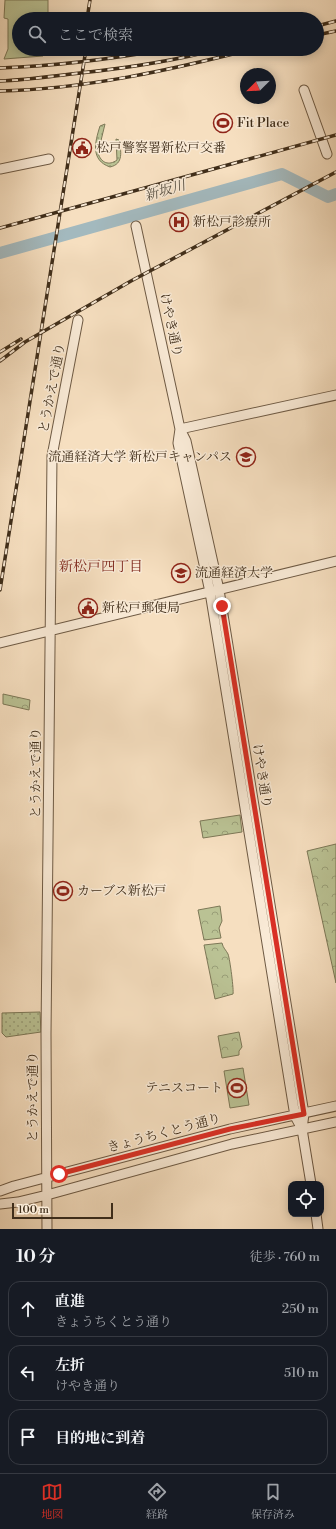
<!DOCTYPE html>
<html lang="ja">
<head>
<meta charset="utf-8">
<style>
	:root { --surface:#171b24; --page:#242831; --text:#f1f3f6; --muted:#9ea1a6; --line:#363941; --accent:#d93025 }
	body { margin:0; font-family:"Libre Bodoni","Noto Serif JP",serif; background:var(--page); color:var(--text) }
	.controls { position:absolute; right:12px; bottom:12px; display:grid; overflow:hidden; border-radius:8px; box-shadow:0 2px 10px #0003 }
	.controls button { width:36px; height:36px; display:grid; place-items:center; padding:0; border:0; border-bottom:1px solid var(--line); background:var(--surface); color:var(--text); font:20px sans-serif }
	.compass { position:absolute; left:240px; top:68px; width:36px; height:36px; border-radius:50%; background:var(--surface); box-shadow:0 2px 10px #0003; rotate:246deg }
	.scale { position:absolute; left:12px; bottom:10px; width:101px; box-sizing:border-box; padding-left:4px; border:2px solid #402e1a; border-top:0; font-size:11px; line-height:14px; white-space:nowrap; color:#402e1a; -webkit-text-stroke:3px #f9ead6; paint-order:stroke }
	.stop { position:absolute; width:12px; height:12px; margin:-9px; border:3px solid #d93025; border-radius:50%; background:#fff }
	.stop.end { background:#d93025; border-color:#fff; box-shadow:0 1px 4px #0008 }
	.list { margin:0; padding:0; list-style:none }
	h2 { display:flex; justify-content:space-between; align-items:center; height:52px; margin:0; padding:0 16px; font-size:17px }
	h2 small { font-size:13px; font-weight:400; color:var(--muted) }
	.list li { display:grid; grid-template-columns:26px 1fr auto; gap:12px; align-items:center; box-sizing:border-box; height:56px; margin:0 8px 8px; padding:0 8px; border:1px solid var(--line); border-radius:12px }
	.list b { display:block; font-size:15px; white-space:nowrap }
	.list p { margin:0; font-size:13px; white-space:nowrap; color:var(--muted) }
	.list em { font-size:13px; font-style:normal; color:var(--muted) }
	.icon { flex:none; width:22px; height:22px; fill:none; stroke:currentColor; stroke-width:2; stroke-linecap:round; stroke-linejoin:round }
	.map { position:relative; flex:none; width:336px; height:1229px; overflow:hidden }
	.search { position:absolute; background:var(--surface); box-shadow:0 2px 10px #0003; left:12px; right:12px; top:12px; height:44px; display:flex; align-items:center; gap:10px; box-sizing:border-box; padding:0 14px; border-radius:22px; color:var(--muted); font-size:15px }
	.sheet { height:244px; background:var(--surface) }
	nav { display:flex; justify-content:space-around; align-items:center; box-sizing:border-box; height:56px; border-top:1px solid var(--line); background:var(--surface); font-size:11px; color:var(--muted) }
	nav a { display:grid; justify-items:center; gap:2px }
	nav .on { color:var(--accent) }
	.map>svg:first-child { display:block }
	.grass { fill:url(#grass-dots); stroke:#7d7857 }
	.park { fill:url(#park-crowns); stroke:#7d7857 }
	.garden { fill:#bac294; stroke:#7d7857 }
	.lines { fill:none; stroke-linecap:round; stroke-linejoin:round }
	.river { stroke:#a3b9be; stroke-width:12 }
	.tertiary-casing { stroke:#6e5a44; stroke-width:11 }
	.tertiary { stroke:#f9ead6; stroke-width:9 }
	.rail-casing { stroke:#402e1a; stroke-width:3.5 }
	.rail { stroke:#f9ead6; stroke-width:2; stroke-dasharray:6; stroke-linecap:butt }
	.route { stroke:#d93025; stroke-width:5 }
	.labels { text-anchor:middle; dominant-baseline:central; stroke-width:3; stroke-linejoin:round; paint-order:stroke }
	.poi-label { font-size:13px; fill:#402e1a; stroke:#f9ead6; text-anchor:start }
	.street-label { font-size:13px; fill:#402e1a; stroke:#f9ead6 }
	.water-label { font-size:14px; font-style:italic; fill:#595143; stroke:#f9ead6 }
	.neighbourhood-label { font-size:14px; fill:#7a1f14; stroke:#f9ead6 }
</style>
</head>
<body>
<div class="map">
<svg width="336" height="1229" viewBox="0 0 336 1229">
	<defs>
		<pattern id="grass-dots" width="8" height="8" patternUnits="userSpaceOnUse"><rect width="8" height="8" fill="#bac294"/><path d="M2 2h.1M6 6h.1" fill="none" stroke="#999e78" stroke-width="1.8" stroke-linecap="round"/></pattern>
		<pattern id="park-crowns" width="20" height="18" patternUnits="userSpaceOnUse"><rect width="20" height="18" fill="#bac294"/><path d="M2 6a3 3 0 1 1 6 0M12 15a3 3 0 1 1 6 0" fill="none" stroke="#999e78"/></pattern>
	</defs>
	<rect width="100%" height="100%" fill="#f6dfc0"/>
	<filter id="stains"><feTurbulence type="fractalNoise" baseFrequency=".005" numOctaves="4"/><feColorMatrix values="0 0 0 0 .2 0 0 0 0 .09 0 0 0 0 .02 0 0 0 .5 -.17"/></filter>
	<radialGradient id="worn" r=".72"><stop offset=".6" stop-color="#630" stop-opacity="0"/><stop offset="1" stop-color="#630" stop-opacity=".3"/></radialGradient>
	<path class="grass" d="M105,124l-7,29c3,10 11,13 19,7l-1,-21 3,1c2,11 5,24 -9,27 -20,-7 -15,-25 -10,-41z
		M40,1012l1,20 -35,5 -4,-4v-20z"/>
	<path class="park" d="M3,694l27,6 -1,10 -26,-6z
		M240,815l2,17 -39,6 -3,-17z
		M336,844v139l-29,-132z
		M220,906l2,15 -3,7 2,10 -17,2 -6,-30z
		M222,943c1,5 4,7 6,11 2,5 6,37 5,40l-18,5 -11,-54z
		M239,1032l3,15 -3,4v4l-17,3 -4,-22z"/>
	<path class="garden" d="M5,0h43v19h-29v30h30l-6,1v6l-39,3 4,-10v-30l-4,-1z
		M243,1068l6,37 -19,3 -6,-37z"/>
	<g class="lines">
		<path class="river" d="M0,253l282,-79 46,23 8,-3"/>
		<defs>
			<path id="tertiary" d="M304,90l23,64
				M0,169l49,-10
				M136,226l40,184 4,19 -2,14 32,149 85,524 7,13 9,55
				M180,429l6,12 33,149 85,524 -2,15
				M180,429l156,-34
				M0,643l336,-82
				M0,1191l14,-5 216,-57 106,-23
				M0,1204l18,-2 29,-7 185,-51 104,-22
				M316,1214l2,15
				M47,1229l-1,-195 6,-578 26,-136"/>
		</defs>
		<use href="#tertiary" class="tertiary-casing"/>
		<use href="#tertiary" class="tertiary"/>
		<defs>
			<path id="rail" d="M87,19l3,-19
				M317,26l19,-5
				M317,35l19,-4
				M0,68c56,-2 112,-9 168,-19
				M0,81c27,-1 53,-5 80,-8 47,-5 94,-12 139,-24
				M0,91c86,-2 170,-21 253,-42
				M0,228l336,-93
				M0,352l21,-13
				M0,361l25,-19 106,-61 205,-109
				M0,590l86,-541"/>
		</defs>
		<use href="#rail" class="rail-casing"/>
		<use href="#rail" class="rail"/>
	</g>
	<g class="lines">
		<path class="route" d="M59,1174l171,-45 74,-15 -82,-508"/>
	</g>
	<defs>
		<symbol id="stadium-ring" viewBox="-11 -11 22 22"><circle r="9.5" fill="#f9ead6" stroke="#8f2418" stroke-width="1.5"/><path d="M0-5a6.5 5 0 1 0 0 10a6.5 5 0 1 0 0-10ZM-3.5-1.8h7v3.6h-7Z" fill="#8f2418"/></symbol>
		<symbol id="civic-ring" viewBox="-11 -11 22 22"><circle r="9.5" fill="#f9ead6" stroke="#8f2418" stroke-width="1.5"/><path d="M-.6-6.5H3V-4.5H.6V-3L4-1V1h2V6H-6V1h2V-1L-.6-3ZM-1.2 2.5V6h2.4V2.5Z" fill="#8f2418"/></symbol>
		<symbol id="hospital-ring" viewBox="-11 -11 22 22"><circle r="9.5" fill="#f9ead6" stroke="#8f2418" stroke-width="1.5"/><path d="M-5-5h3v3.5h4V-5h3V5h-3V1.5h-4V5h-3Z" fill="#8f2418"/></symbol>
		<symbol id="university-ring" viewBox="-11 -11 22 22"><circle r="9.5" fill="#f9ead6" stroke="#8f2418" stroke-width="1.5"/><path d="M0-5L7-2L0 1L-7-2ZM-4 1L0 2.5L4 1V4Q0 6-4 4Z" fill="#8f2418"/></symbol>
	</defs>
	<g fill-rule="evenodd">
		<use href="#stadium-ring" x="212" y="112" width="22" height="22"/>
		<use href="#civic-ring" x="71" y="137" width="22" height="22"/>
		<use href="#hospital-ring" x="168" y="211" width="22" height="22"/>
		<use href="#university-ring" x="235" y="446" width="22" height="22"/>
		<use href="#university-ring" x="170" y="562" width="22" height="22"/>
		<use href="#civic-ring" x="77" y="597" width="22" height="22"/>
		<use href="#stadium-ring" x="52" y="880" width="22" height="22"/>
		<use href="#stadium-ring" x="226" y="1077" width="22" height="22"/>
	</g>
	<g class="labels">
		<g class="poi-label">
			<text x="237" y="123">Fit Place</text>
			<text x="96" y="148">松戸警察署新松戸交番</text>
			<text x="193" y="222">新松戸診療所</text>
			<text x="232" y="457" text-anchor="end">流通経済大学 新松戸キャンパス</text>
			<text x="195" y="573">流通経済大学</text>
			<text x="102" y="608">新松戸郵便局</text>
			<text x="77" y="891">カーブス新松戸</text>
			<text x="223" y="1088" text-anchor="end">テニスコート</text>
		</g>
		<g class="street-label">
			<text transform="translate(171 325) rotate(78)">けやき通り</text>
			<text transform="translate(52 388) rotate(-79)">とうかえで通り</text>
			<text transform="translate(36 773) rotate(-90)">とうかえで通り</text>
			<text transform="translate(262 776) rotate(81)">けやき通り</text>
			<text transform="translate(33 1097) rotate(-90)">とうかえで通り</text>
			<text transform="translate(164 1133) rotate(-15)">きょうちくとう通り</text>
		</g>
		<g class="water-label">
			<text transform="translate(165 191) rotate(-16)">新坂川</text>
		</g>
		<g class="neighbourhood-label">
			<text x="101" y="567">新松戸四丁目</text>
		</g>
	</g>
	<rect width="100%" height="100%" filter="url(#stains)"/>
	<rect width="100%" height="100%" fill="url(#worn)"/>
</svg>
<div class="controls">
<button><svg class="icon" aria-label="locate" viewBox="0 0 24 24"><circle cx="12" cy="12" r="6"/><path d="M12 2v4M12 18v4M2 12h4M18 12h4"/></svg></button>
</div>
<svg class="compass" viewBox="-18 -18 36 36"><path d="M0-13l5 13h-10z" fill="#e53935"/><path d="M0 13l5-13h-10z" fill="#9ea1a6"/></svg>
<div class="scale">100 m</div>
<div class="stop" style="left:59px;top:1174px"></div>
<div class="stop end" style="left:222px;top:606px"></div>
<div class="search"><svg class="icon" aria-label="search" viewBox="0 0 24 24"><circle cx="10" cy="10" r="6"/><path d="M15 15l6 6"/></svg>ここで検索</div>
</div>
<section class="sheet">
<h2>10 分<small>徒歩 · 760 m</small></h2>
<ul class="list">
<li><svg class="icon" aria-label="ahead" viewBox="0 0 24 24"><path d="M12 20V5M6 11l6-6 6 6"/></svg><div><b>直進</b><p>きょうちくとう通り</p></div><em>250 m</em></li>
<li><svg class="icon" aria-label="left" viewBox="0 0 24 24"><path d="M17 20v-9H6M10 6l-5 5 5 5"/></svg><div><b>左折</b><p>けやき通り</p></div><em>510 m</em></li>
<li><svg class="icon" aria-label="arrive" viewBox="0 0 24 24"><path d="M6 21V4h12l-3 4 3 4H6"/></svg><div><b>目的地に到着</b></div></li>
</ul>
</section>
<nav>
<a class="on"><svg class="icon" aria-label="map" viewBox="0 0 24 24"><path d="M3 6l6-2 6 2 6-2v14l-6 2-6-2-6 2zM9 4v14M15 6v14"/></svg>地図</a>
<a><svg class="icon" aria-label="directions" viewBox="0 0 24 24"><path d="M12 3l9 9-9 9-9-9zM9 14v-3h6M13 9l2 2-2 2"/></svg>経路</a>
<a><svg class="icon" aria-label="saved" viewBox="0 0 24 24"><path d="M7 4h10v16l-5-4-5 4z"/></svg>保存済み</a>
</nav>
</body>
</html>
